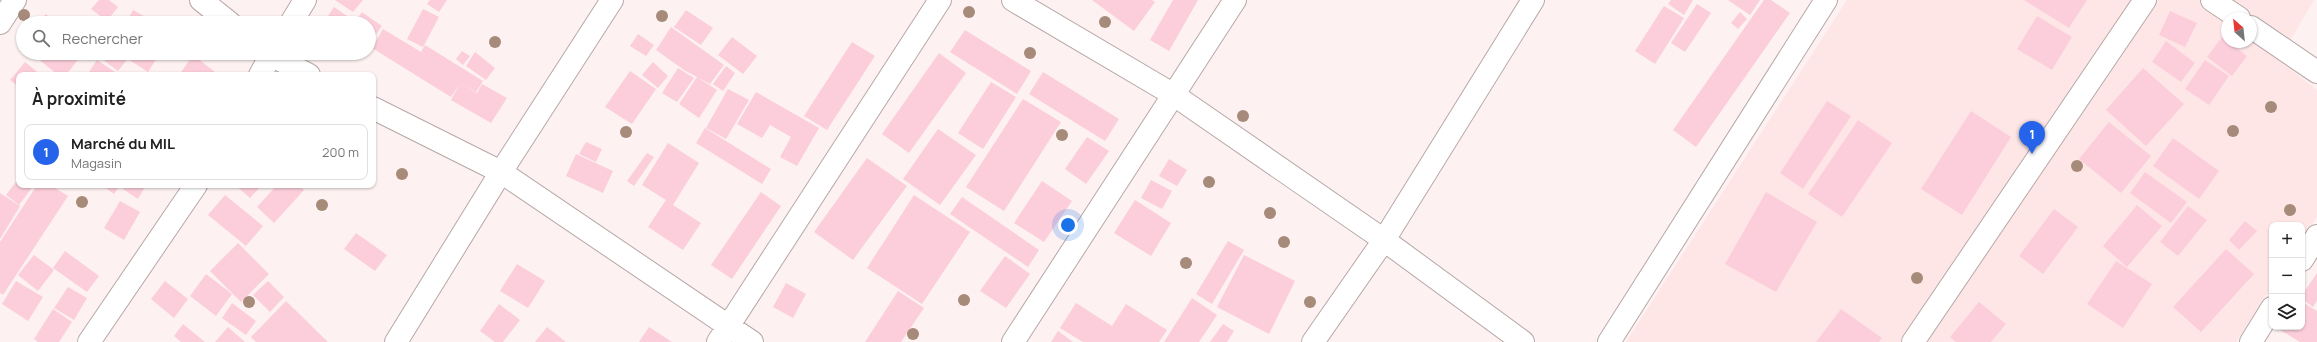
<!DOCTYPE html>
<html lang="fr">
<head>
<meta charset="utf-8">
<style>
	:root { --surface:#fff; --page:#f2f2f2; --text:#222; --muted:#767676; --line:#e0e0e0; --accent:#2563eb }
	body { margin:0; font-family:Manrope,sans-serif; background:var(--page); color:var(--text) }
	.controls { position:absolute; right:12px; bottom:12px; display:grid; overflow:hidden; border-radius:8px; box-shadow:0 1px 3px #0004 }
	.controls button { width:36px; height:36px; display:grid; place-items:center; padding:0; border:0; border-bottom:1px solid var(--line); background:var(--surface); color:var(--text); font:20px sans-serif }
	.compass { position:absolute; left:2221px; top:12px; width:36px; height:36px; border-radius:50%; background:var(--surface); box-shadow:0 1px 3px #0004; rotate:333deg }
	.you { position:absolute; left:1068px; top:225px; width:14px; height:14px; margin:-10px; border:3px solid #fff; border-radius:50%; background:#1a73e8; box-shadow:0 0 0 6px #1a73e833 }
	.badge { display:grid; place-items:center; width:26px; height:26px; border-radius:50%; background:var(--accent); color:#fff; font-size:13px; font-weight:700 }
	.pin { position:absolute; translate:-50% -33px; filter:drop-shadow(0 1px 2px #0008) }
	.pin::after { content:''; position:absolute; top:21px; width:14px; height:12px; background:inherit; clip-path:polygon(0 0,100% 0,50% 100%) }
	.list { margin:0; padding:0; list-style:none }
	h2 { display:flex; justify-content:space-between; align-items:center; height:52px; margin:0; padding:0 16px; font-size:17px }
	h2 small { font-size:13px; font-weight:400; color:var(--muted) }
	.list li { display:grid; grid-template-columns:26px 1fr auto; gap:12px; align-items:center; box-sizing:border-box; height:56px; margin:0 8px 8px; padding:0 8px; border:1px solid var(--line); border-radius:8px }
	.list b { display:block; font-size:15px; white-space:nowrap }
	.list p { margin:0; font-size:13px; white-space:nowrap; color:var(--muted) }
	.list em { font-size:13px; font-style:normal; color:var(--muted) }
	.icon { flex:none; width:22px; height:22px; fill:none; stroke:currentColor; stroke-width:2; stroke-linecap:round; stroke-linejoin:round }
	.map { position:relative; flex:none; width:2317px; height:342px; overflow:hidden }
	.search { position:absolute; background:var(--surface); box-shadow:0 1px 3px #0004; left:16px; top:16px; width:360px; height:44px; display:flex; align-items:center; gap:10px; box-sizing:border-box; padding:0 14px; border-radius:22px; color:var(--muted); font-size:15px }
	.panel { position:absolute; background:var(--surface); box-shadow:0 1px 3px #0004; left:16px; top:72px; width:360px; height:116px; border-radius:8px }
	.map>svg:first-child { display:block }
</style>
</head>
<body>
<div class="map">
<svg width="2317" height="342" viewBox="0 0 2317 342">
	<rect width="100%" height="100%" fill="#fdf1f1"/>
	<path fill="#fee6e6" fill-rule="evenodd" d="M1847,0H2314L2279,60L2317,90V217L2302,240V225H2272V286L2236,342H1626ZM2227,18H2251V42H2227Z"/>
	<path fill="#fccedb" d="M99,0H109L118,7L107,21L91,9Z
		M335,0H363L353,12Z
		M430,0H447L439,12L427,4Z
		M1092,0H1152L1155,2L1134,31Z
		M1173,0H1198L1169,51L1150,40Z
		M1671,0H1693L1684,15L1668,4Z
		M1728,0H1760L1750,15Z
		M1764,0H1771L1790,13L1696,147L1673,130Z
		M2024,0H2087L2069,28Z
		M1697,4L1711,13L1685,52L1671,43Z
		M1664,6L1684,18L1655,64L1635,51Z
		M334,7L347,16L342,23H333L326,19Z
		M423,9L439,17L423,47L407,39Z
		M133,10L151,20L149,23H126Z
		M686,10L713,28L701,45L674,27Z
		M2170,11L2197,23L2185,47L2159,35Z
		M362,12L382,26L369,44V23H354Z
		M1740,12L1747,19L1738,29L1731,23Z
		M46,14L57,23H38Z
		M2037,16L2072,37L2052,70L2017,49Z
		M671,27L724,65L710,84L684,70L656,50Z
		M383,29L421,52L425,45L483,81L476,92L460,83L477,93L482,84L507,98L491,123L451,100L459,85L451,97L372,48Z
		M965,30L1031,71L1017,94L950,52Z
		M638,34L654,45L646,56L630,46Z
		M732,37L757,56L743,74L718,55Z
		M2222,37L2247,56L2232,76L2207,57Z
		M2166,41L2195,63L2181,82L2152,62Z
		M852,42L875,56L827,130L804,116Z
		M462,51L470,56L463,65L456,59Z
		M475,52L495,68L486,80L466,66Z
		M31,53H83L66,75H58Z
		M94,53H124L129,57L118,71Z
		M132,53H160L148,72L128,59Z
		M939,53L966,73L909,153L882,134Z
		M193,55L219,75H179Z
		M97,60L118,74L117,75H87Z
		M2205,60L2229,76L2209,105L2185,89Z
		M25,62L41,75H19V87L10,80Z
		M653,62L668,76L658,88L642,75Z
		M726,66L735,73L723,91L713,84Z
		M678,68L694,78L677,102L662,93Z
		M2143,68L2184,104L2146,146L2106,110Z
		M630,71L656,89L632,124L605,107Z
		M1043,72L1119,119L1105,141L1029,94Z
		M697,77L717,90L699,118L679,104Z
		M991,82L1016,97L983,149L958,133Z
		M728,89L749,100L726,139L706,128Z
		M756,92L819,128L797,166L780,157L791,137L770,125L762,138L737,124Z
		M1023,99L1061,122L1004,211L966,187Z
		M1827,101L1851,116L1803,189L1780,173Z
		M1971,111L2011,137L1962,215L1921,189Z
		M1858,120L1892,143L1842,217L1808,194Z
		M2109,122L2151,156L2121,193L2079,159Z
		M705,128L771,169L762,184L696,143Z
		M938,129L976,155L940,205L903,179Z
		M1087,137L1109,151L1086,184L1065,169Z
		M2173,138L2219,171L2199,199L2153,166Z
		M586,142L602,149L596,162L579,154Z
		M668,143L699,163L673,205L701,223L683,250L648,227L666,200L642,185Z
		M647,153L654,157L634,186L627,181Z
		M576,154L613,171L603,193L566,176Z
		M867,158L907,186L853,260L814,232Z
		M1169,159L1187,170L1177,186L1159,176Z
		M2145,172L2187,202L2171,223L2130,193Z
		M19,178V185H34L19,205L6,195Z
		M1151,180L1172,191L1162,209L1141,198Z
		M1042,181L1072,201L1044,242L1014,223Z
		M37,185H50L68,196L3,295L0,293V242Z
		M102,185H120L114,194Z
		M125,185H146L138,199L123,189Z
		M235,185H262L250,198Z
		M277,185H299L304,190L274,223L257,207Z
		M761,192L781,206L732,279L711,265Z
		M1766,192L1817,222L1776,292L1725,264Z
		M0,193L20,206L0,239Z
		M225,195L263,226L246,246L208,215Z
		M914,195L970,232L922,304L867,268Z
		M962,197L1039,250L1028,267L950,214Z
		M1135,200L1171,223L1151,256L1114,233Z
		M120,201L140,212L124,240L104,228Z
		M2137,205L2162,226L2127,267L2103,246Z
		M2188,206L2207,220L2178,256L2160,242Z
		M2054,209L2078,227L2043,274L2019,256Z
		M2245,221L2257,231L2239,250L2229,240Z
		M356,233L387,255L375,271L344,249Z
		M1228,241L1244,250L1212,304L1196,294Z
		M238,243L269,274L241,302L210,271Z
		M2226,249L2254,274L2201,332L2173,307Z
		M65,251L99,276L87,292L53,268Z
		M34,255L54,270L38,291L18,275Z
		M1244,255L1295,281L1269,334L1217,307Z
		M1005,256L1030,274L1006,308L980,291Z
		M2116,261L2152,284L2123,328L2087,304Z
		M517,264L545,281L528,308L500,291Z
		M2317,273V301L2313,307L2302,299V295Z
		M206,274L232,294L216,316L190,296Z
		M16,281L43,297L28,321L2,304Z
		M165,281L188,299L174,318L151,299Z
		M268,281L284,297L270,312L253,295Z
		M786,283L806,294L793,318L773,307Z
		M68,287L87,298L74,320L54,308Z
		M898,291L924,308L901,342H865Z
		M1192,298L1217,315L1199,342H1164Z
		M286,301L328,342H256L251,337Z
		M1979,302L2006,324L1991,342H1956L1950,337Z
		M2302,302L2317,311V342H2300L2275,327H2302Z
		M232,303L256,321L246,335L222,318Z
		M1076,303L1112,326L1126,304L1167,330L1159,342H1083L1060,328Z
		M499,304L520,320L503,342H495L480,331Z
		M53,309L72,322L59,342H38L34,339Z
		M1841,309L1882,338L1879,342H1816Z
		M183,324L205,342H181L174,336Z
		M1223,324L1234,331L1227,342H1210Z
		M228,327L245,342H215Z
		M547,327L566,342H535Z
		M649,327L672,342H639Z
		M1058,331L1073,342H1051Z"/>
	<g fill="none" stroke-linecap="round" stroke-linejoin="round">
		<g stroke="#b7a8a8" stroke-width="24">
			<path id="minor" d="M201,0L230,23
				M1013,0L1174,95L1384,240L1523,342
				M2212,0L2239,18
				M0,23L15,0
				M291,23L305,0
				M2251,27L2317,72
				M267,53L309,75
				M260,75L272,53
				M373,108L501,172L752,342
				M2302,260L2317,236
				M89,342L196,185
				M396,342L501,172L612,0
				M718,342L940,0
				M1013,342L1235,0
				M1313,342L1384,240L1533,0
				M1609,342L1826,0
				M1913,342L2145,0
				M2251,342L2272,308"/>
		</g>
		<use href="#minor" stroke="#fff" stroke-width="22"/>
	</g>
	<g fill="#a68a7a">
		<circle cx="969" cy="12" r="6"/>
		<circle cx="24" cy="15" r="6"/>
		<circle cx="662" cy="16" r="6"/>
		<circle cx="1105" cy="22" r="6"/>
		<circle cx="495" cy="42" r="6"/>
		<circle cx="1030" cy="53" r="6"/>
		<circle cx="2271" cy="107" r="6"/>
		<circle cx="1243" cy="116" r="6"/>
		<circle cx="2233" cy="131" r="6"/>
		<circle cx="626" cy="132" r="6"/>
		<circle cx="1062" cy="135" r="6"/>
		<circle cx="2077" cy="166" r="6"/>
		<circle cx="402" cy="174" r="6"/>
		<circle cx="1209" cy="182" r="6"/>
		<circle cx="82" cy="202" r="6"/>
		<circle cx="322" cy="205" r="6"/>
		<circle cx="2290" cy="210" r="6"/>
		<circle cx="1270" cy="213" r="6"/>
		<circle cx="1284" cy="242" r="6"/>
		<circle cx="1186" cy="263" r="6"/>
		<circle cx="1917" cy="278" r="6"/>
		<circle cx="964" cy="300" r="6"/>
		<circle cx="249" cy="302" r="6"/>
		<circle cx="1310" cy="302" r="6"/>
		<circle cx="913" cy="334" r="6"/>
	</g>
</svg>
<div class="controls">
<button>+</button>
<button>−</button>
<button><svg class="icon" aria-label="layers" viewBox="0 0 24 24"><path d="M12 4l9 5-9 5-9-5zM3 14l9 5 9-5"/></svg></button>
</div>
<svg class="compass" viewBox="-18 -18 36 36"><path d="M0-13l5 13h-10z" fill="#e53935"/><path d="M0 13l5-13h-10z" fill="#767676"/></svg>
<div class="you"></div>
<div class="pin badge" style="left:2032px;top:154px">1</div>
<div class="search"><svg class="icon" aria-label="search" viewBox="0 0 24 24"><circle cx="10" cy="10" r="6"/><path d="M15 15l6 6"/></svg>Rechercher</div>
<section class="panel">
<h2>À proximité<small></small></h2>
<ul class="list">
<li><span class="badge">1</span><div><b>Marché du MIL</b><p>Magasin</p></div><em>200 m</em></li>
</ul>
</section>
</div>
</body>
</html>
